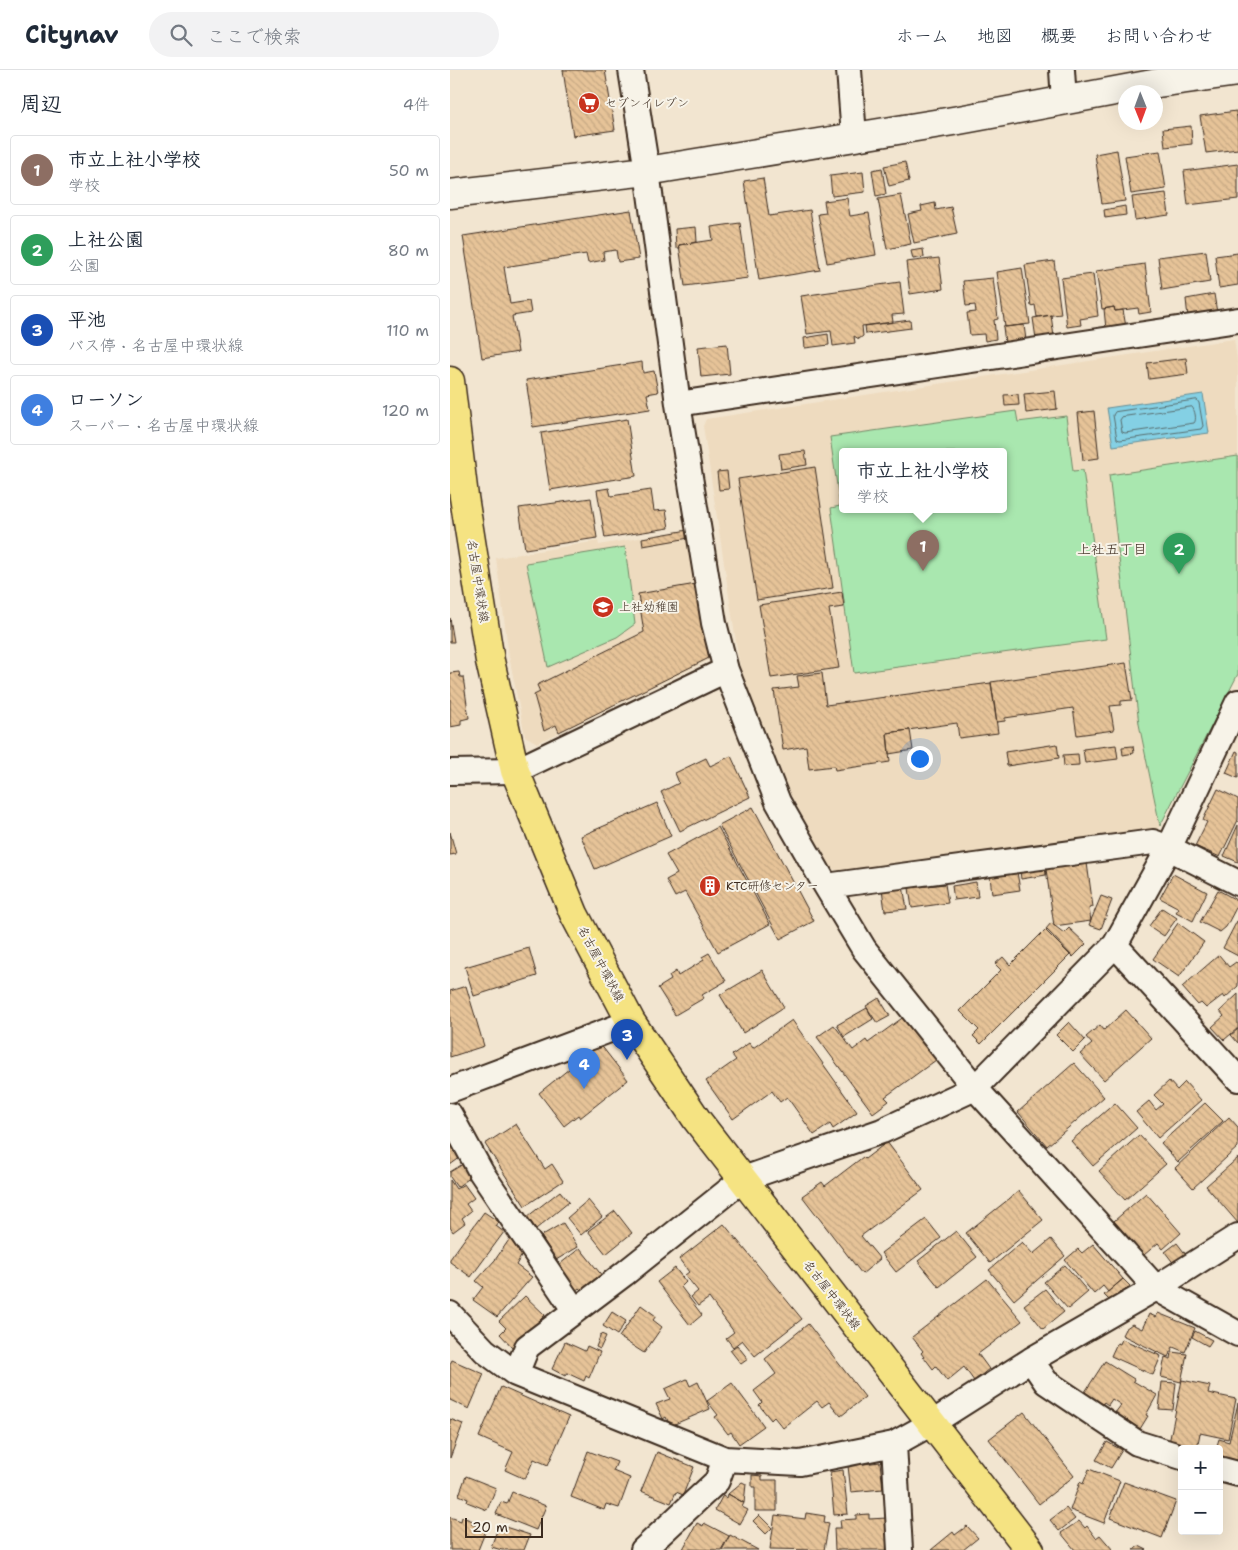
<!DOCTYPE html>
<html lang="ja">
<head>
<meta charset="utf-8">
<style>
	:root { --surface:#fff; --page:#f2f2f3; --text:#1f2937; --muted:#747a83; --line:#e0e1e3; --accent:#0b8043 }
	body { margin:0; font-family:"Shantell Sans","Klee One",sans-serif; background:var(--page); color:var(--text) }
	.controls { position:absolute; right:15px; bottom:15px; display:grid; overflow:hidden; border-radius:5px; box-shadow:0 5px 20px #0002 }
	.controls button { width:45px; height:45px; display:grid; place-items:center; padding:0; border:0; border-bottom:1px solid var(--line); background:var(--surface); color:var(--text); font:25px sans-serif }
	.compass { position:absolute; left:668px; top:15px; width:45px; height:45px; border-radius:50%; background:var(--surface); box-shadow:0 5px 20px #0002; rotate:179deg }
	.scale { position:absolute; left:15px; bottom:12px; width:78px; box-sizing:border-box; padding-left:5px; border:2px solid #3b2a1e; border-top:0; font-size:14px; line-height:18px; white-space:nowrap; color:#3b2a1e; -webkit-text-stroke:4px #f7f3e8; paint-order:stroke }
	.you { position:absolute; left:469px; top:688px; width:18px; height:18px; margin:-12px; border:4px solid #fff; border-radius:50%; background:#1a73e8; box-shadow:0 0 0 8px #1a73e833 }
	.badge { display:grid; place-items:center; width:32px; height:32px; border-radius:50%; background:var(--accent); color:#fff; font-size:16px; font-weight:700 }
	.pin { position:absolute; translate:-50% -41px; filter:drop-shadow(0 1px 2px #0008) }
	.pin::after { content:''; position:absolute; top:26px; width:18px; height:15px; background:inherit; clip-path:polygon(0 0,100% 0,50% 100%) }
	.popup { position:absolute; left:389px; top:378px; width:168px; height:65px; box-sizing:border-box; display:grid; place-content:center; border-radius:5px; background:var(--surface); filter:drop-shadow(0 1px 4px #0005); font-size:16px; white-space:nowrap; color:var(--muted) }
	.popup b { font-size:19px; color:var(--text) }
	.popup::after { content:''; position:absolute; left:50%; top:100%; margin-left:-10px; border:10px solid transparent; border-top-color:var(--surface) }
	.list { margin:0; padding:0; list-style:none }
	h2 { display:flex; justify-content:space-between; align-items:center; height:65px; margin:0; padding:0 20px; font-size:21px }
	h2 small { font-size:16px; font-weight:400; color:var(--muted) }
	.list li { display:grid; grid-template-columns:32px 1fr auto; gap:15px; align-items:center; box-sizing:border-box; height:70px; margin:0 10px 10px; padding:0 10px; border:1px solid var(--line); border-radius:5px }
	.list b { display:block; font-size:19px; white-space:nowrap }
	.list p { margin:0; font-size:16px; white-space:nowrap; color:var(--muted) }
	.list em { font-size:16px; font-style:normal; color:var(--muted) }
	.icon { flex:none; width:28px; height:28px; fill:none; stroke:currentColor; stroke-width:2; stroke-linecap:round; stroke-linejoin:round }
	.map { position:relative; flex:none; width:788px; height:1480px; overflow:hidden }
	header { display:flex; align-items:center; gap:30px; box-sizing:border-box; height:70px; padding:0 25px; background:var(--surface); border-bottom:1px solid var(--line) }
	header strong { font-size:24px }
	nav { display:flex; gap:28px; margin-inline-start:auto; font-size:18px }
	.search { width:350px; height:45px; background:var(--page); display:flex; align-items:center; gap:12px; box-sizing:border-box; padding:0 18px; border-radius:28px; color:var(--muted); font-size:19px }
	main { display:flex }
	aside { flex:1; background:var(--surface) }
	.map>svg:first-child { display:block }
</style>
</head>
<body>
<header>
<strong>Citynav</strong>
<div class="search"><svg class="icon" aria-label="search" viewBox="0 0 24 24"><circle cx="10" cy="10" r="6"/><path d="M15 15l6 6"/></svg>ここで検索</div>
<nav><a>ホーム</a><a>地図</a><a>概要</a><a>お問い合わせ</a></nav>
</header>
<main>
<aside>
<h2>周辺<small>4件</small></h2>
<ul class="list">
<li><span class="badge" style="background:#8d6e63">1</span><div><b>市立上社小学校</b><p>学校</p></div><em>50 m</em></li>
<li><span class="badge" style="background:#2e9e5b">2</span><div><b>上社公園</b><p>公園</p></div><em>80 m</em></li>
<li><span class="badge" style="background:#1a4fb4">3</span><div><b>平池</b><p>バス停 · 名古屋中環状線</p></div><em>110 m</em></li>
<li><span class="badge" style="background:#3f7fe0">4</span><div><b>ローソン</b><p>スーパー · 名古屋中環状線</p></div><em>120 m</em></li>
</ul>
</aside>
<div class="map">
<svg width="788" height="1480" viewBox="0 0 788 1480">
	<defs>
		<pattern id="building-back-hatch" width="6" height="6" patternUnits="userSpaceOnUse" patternTransform="scale(1.25)"><rect width="6" height="6" fill="#e6c398"/><path d="M-1 5l2 2M0 0l6 6M5-1l2 2" fill="none" stroke="#c6a883"/></pattern>
	</defs>
	<rect width="100%" height="100%" fill="#f2e5d0"/>
	<filter id="ink" filterUnits="userSpaceOnUse"><feTurbulence type="fractalNoise" baseFrequency=".02" numOctaves="2"/><feDisplacementMap in="SourceGraphic" scale="10" xChannelSelector="R" yChannelSelector="G"/><feConvolveMatrix kernelMatrix="1 2 1 2 8 2 1 2 1" color-interpolation-filters="sRGB"/></filter>
	<g filter="url(#ink)">
		<path fill="#eedbbf" fill-rule="evenodd" d="M784,269L788,296V386L659,406L689,654L710,756L703,763L390,801L382,799L340,724L290,598L253,356L256,349ZM393,382H553V440H393Z
			M240,459L261,589L87,673L75,666L59,586L46,488L148,471L149,475Z"/>
		<path fill="#a9e7af" stroke="#728866" fill-rule="evenodd" d="M566,341L568,352L616,346L623,401L633,400L656,569L404,603L381,438L390,436L380,367ZM553,382V440H393V382Z
			M788,386V604L710,756L689,654L659,405Z
			M175,477L185,554L167,567L98,597L76,493Z"/>
		<path fill="#84d0e4" stroke="#678e95" d="M753,324L759,363L663,376L657,338Z"/>
		<g fill="none" stroke-linecap="round" stroke-linejoin="round">
			<path stroke="#586c6d" stroke-width="1" d="M747,330L749,333L753,356L751,359L670,370L667,369L663,345L665,342Z
				M742,337C745,340 747,350 744,353L675,363L672,362L670,350L672,347Z"/>
		</g>
		<path fill="url(#building-back-hatch)" stroke="#3b2a1e" d="M113,0H155L165,60L123,66Z
			M786,41L788,56V79L756,83L750,46Z
			M741,56L742,74L715,77L713,59Z
			M667,80L675,131L652,134L645,84Z
			M710,81L716,119L681,124L675,86Z
			M455,92L459,111L439,116L434,96Z
			M788,94V129L738,135L734,101Z
			M432,98L436,124L426,126L422,100Z
			M413,102L415,122L382,126L380,106Z
			M313,108L319,146L360,140L370,200L309,210L294,111Z
			M716,123L719,145L685,150L682,127Z
			M451,125L461,174L437,179L428,129Z
			M397,128L400,146L419,143L426,185L377,193L368,144L376,143L374,131Z
			M485,133L486,140L501,137L507,164L464,173L458,144L472,141L471,136Z
			M675,136L676,145L655,148L654,140Z
			M181,140L189,189L168,192L166,180L153,182L154,190L138,193L136,184L54,197L60,234L79,231L81,243L62,246L68,282L32,288L13,166Z
			M290,153L298,208L235,216L229,175L263,170L261,157Z
			M246,157L247,172L229,175L230,178H226L225,159Z
			M473,179L474,187L463,189L461,181Z
			M756,181L760,212L712,220L708,187Z
			M788,183V215L769,218L765,186Z
			M489,188L493,219L460,224L456,192Z
			M604,191L611,244L587,247L585,235L581,236L575,195Z
			M695,194L701,242L689,244L688,238L665,241L664,237L652,239L646,201Z
			M572,198L580,254L555,257L547,202Z
			M643,204L648,246L630,249L631,255L617,257L611,208Z
			M543,208L548,249L544,250L546,269L535,271L534,264L520,265L517,243L526,242L525,235L516,236L513,211Z
			M450,212L454,244L442,245L443,252L412,256L413,266L409,269L404,266L405,273L383,276L381,261L357,264L351,226Z
			M764,224L767,243L738,248L736,229Z
			M664,237L665,241L673,240L676,257L656,259L654,239Z
			M601,245L604,267L586,269L583,248Z
			M460,250L461,258L416,264L415,256Z
			M574,255L576,270L555,273L553,257Z
			M378,264L379,275L355,278L354,268Z
			M277,274L280,304L251,307L248,277Z
			M736,288L738,304L699,309L697,293Z
			M192,292L193,303L204,301L208,322L197,324L200,339L83,357L76,310Z
			M605,321L607,339L576,343L574,324Z
			M568,324L569,335L555,336L554,325Z
			M644,341L649,388L633,390L628,343Z
			M177,349L186,406L100,420L91,363Z
			M355,381L357,395L331,399L329,384Z
			M365,397L383,518L307,530L288,409Z
			M277,401L279,419L269,420L267,402Z
			M159,418L161,426L201,420L204,441L216,440L219,458L155,468L147,420Z
			M141,428L147,468L75,479L69,438Z
			M238,460L239,468L193,476L192,468Z
			M246,514L259,588L109,662L106,655L94,661L84,625L90,622L87,615L194,562L188,524Z
			M392,522L394,537L379,539L389,598L321,608L309,535Z
			M0,548L4,572H0Z
			M676,593L682,630L671,631V635L660,636L664,660L627,665L623,638L555,648V651L547,652L541,612Z
			M9,602L10,607H13L19,648L11,650V655L0,657V603Z
			M372,603L376,635L541,613L548,663L509,668L507,653L437,663L440,692L385,700L384,696L359,699L356,676L333,680L324,620L349,617L347,606Z
			M460,660L463,680L439,684L437,663Z
			M607,674L609,688L557,696L555,682Z
			M666,675L668,689L635,693L633,679Z
			M683,676L684,683L673,685L672,677Z
			M786,681L788,682V708L776,703Z
			M628,684L629,695L614,696L613,685Z
			M281,686L300,727L230,761L211,722L229,713L225,703L256,688L260,696Z
			M768,719L788,729V750L770,787L745,776L757,752L753,750Z
			M207,733L221,766L145,799L131,766Z
			M303,737L364,851L330,869L269,755Z
			M788,755V792L774,786Z
			M268,757L320,854L268,882L235,822L225,827L216,810L227,804L216,785Z
			M0,762L6,784L0,785Z
			M637,793L643,837L639,838L641,851L604,856L596,799Z
			M595,797L596,805L571,809L570,801Z
			M567,802L570,820L542,824L540,806Z
			M723,804L757,822L743,851L726,842L729,838L710,828Z
			M526,812L528,827L504,830L502,816Z
			M495,814L498,833L462,838L459,818Z
			M453,816L457,839L435,841L432,819Z
			M768,820L788,831V834L776,857L770,862L750,852Z
			M651,826L662,830L651,859L639,855Z
			M712,838L727,848L714,866L699,856Z
			M787,851H788V886L773,878Z
			M601,853L614,863L619,858L636,874L623,887L596,859Z
			M728,853L754,872L729,907L703,889Z
			M595,860L620,885L531,974L523,966L529,960L510,941L551,900L545,894L553,887L560,895Z
			M79,878L87,906L24,926L15,897Z
			M259,883L276,911L252,925L254,928L225,945L208,918L221,910L219,906L226,901L228,906L254,890L252,887Z
			M769,885L779,897L786,892L788,894V916L775,928L773,925L756,938L751,933L748,935L732,917Z
			M312,900L334,937L293,963L270,925Z
			M16,916L34,976L0,987V921Z
			M788,924V958L774,970L762,957L774,946L770,941Z
			M429,928L440,946L427,953L416,936Z
			M417,938L423,949L394,967L387,955Z
			M676,940L701,968L654,1010L630,984L642,974L636,967L650,955L654,960Z
			M455,946L486,990L435,1027L439,1031L423,1043L367,967L384,955L403,980L416,970L418,973Z
			M342,950L407,1042L383,1059L380,1054L364,1065L337,1027L330,1032L322,1021L283,1049L256,1011L286,990L282,985L299,973L303,978Z
			M619,952L635,970L623,982L606,965Z
			M788,959V973L781,965Z
			M150,974L178,1010L130,1048L128,1045L114,1056L89,1023Z
			M624,993L654,1027L597,1076L568,1042Z
			M719,1011L727,1020L735,1012L751,1030L708,1068L686,1042L699,1031L706,1040L713,1034L704,1025Z
			M665,1033L687,1058L643,1096L621,1071Z
			M755,1033L773,1051L728,1092L711,1073Z
			M779,1047L788,1057V1077L743,1118L725,1098Z
			M66,1054L95,1099L102,1094L113,1111L75,1136L35,1074Z
			M689,1065L716,1094L675,1130L649,1101Z
			M0,1070L11,1087L0,1095Z
			M437,1072L473,1120L411,1166L430,1189L412,1204L352,1126L372,1112L375,1116L413,1087L415,1089Z
			M788,1088V1153L756,1116Z
			M13,1094L21,1107L7,1117L0,1107V1102Z
			M0,1110L6,1119L14,1114L24,1128L16,1134L21,1141L12,1148L15,1153L3,1162L0,1157Z
			M110,1121L119,1132L86,1159L77,1147Z
			M569,1121L593,1150L540,1193L516,1163Z
			M696,1123L731,1163L713,1179L708,1173L694,1185L664,1151Z
			M138,1130L152,1147L131,1165L117,1148Z
			M165,1141L182,1163L156,1184L138,1161Z
			M34,1142L49,1152L46,1156L54,1162L21,1207L0,1192V1189Z
			M476,1149L491,1168L446,1202L431,1183Z
			M113,1153L128,1177L106,1190L91,1166Z
			M274,1154L352,1249L305,1286L292,1270L283,1277L276,1268L284,1262L259,1228L248,1236L241,1227L248,1221L235,1205L239,1202L229,1189Z
			M506,1161L527,1187L489,1217L468,1191Z
			M61,1167L72,1185L66,1195L82,1207L47,1247L23,1230L33,1217L26,1211L45,1190Z
			M601,1169L615,1186L564,1230L539,1200L572,1172L583,1184Z
			M727,1173L737,1186L725,1195L715,1182Z
			M643,1174L673,1209L658,1222L653,1216L644,1224L615,1190L628,1179L632,1183Z
			M130,1178L153,1207L133,1222L129,1218L124,1222L105,1198Z
			M615,1195L638,1222L618,1239L594,1212Z
			M225,1198L236,1212L231,1217L252,1245L240,1255L207,1212Z
			M537,1209L572,1251L528,1284L539,1299L524,1311L514,1297L497,1311L486,1296L483,1299L471,1283L473,1281L462,1267Z
			M673,1209L680,1216L661,1232L654,1225Z
			M595,1219L614,1242L593,1259L574,1235Z
			M75,1226L95,1245L63,1278L50,1264L56,1258L49,1251Z
			M191,1235L206,1246L203,1250L212,1257L194,1283L169,1267Z
			M162,1242L176,1251L167,1265L153,1256Z
			M708,1243L745,1258L735,1282L723,1277L718,1287L672,1265L675,1259L682,1254L692,1259L699,1244L706,1247Z
			M358,1254L415,1327L391,1346L379,1332L372,1337L367,1331L333,1358L324,1347L321,1350L309,1335L312,1332L304,1321L326,1304L315,1289Z
			M745,1261L762,1270L758,1276L742,1267Z
			M151,1264L156,1266L150,1279L146,1277Z
			M672,1269L711,1286L703,1305L661,1286L667,1273L670,1274Z
			M115,1272L135,1281L137,1276L150,1282L139,1308L136,1306L134,1311L117,1303L115,1306L102,1299Z
			M287,1275L298,1289L291,1294L280,1280Z
			M722,1282L737,1284L731,1312L711,1307L715,1287L721,1289Z
			M2,1290L34,1304L19,1339L0,1330V1294Z
			M655,1291L684,1309L683,1311L707,1325L696,1345L698,1346L690,1359L665,1343L671,1335L662,1329L658,1335L654,1332L651,1336L633,1325Z
			M237,1309L240,1316L248,1312L260,1339L220,1356L216,1347L213,1349L206,1334L220,1329L215,1319Z
			M732,1310L760,1316L758,1323L786,1329L778,1369L750,1363L747,1379L719,1373Z
			M712,1312L726,1313L723,1340L709,1339Z
			M282,1313L314,1356L289,1374L281,1362L278,1364L265,1347L268,1345L257,1331Z
			M51,1317L119,1347L98,1395L84,1389L75,1409L55,1400L63,1382L29,1367Z
			M788,1333V1397L769,1392V1379H766L769,1369L779,1372Z
			M574,1342L624,1406L589,1434L539,1369Z
			M0,1349L13,1354L0,1388Z
			M657,1372L672,1380L661,1398L646,1390Z
			M138,1381L167,1392L163,1401L180,1408L169,1438L156,1434L154,1440L121,1427Z
			M207,1382L244,1397L233,1425L226,1422L221,1433L191,1421Z
			M430,1392L433,1419L401,1422L398,1396Z
			M639,1399L670,1411L654,1453L620,1440L630,1412L633,1414Z
			M393,1400L398,1444L384,1445L380,1402Z
			M302,1405L312,1406V1410H327V1441H305V1417H302Z
			M16,1406L46,1418L37,1440L17,1432L18,1429L9,1425Z
			M292,1412L296,1414L294,1433L278,1424Z
			M674,1412L726,1431L712,1468L660,1448Z
			M62,1422L96,1436L86,1460L46,1444L51,1432L57,1434Z
			M278,1424L294,1433L292,1437L298,1440L290,1454L265,1440L273,1425L277,1428Z
			M616,1438L625,1449L609,1461L600,1450Z
			M356,1443L375,1446L374,1452L379,1453L374,1480L320,1479L325,1445L355,1449Z
			M419,1444V1449L437,1448L439,1480H385L384,1458H391L390,1450L406,1449V1445Z
			M309,1445L322,1458L316,1464L303,1451Z
			M0,1447L11,1451L12,1447L23,1451L22,1454L36,1460L28,1480H0Z
			M629,1451L635,1458L637,1456L646,1468L650,1465L663,1480H625L611,1463Z
			M247,1453L253,1456L254,1453L279,1466L271,1480L233,1479Z
			M49,1455L80,1465L74,1480H52L41,1477Z
			M517,1456L528,1468L513,1480H481L503,1462L505,1465Z
			M280,1465L308,1480H272Z
			M689,1476L697,1480H683Z"/>
		<g fill="none" stroke-linecap="round" stroke-linejoin="round">
			<g stroke="#3b2a1e" stroke-width="28">
				<path id="street" d="M181,0L197,101L228,334L264,553L276,600L328,732L376,816L414,879L525,1018L665,875L719,778L788,632
					M399,0L404,66
					M612,0L614,31
					M228,334L788,250
					M0,702L65,701L276,600
					M376,816L703,772L719,778L788,813
					M665,875L788,1009
					M0,1020L181,952
					M0,1045L31,1102L125,1241
					M0,1244L35,1281L66,1304L275,1389L350,1393L444,1374L482,1353L581,1290L706,1218L788,1166
					M581,1290L596,1312L687,1373L732,1387
					M66,1304L77,1277L174,1204L293,1109L432,1061L525,1018L706,1218L788,1264
					M444,1374L450,1480
					M769,1399L788,1404
					M193,1480L267,1411L275,1389"/>
			</g>
			<g stroke="#3b2a1e" stroke-width="31">
				<path id="secondary" d="M0,124L197,101L509,50L708,13L788,2"/>
			</g>
			<g stroke="#3b2a1e" stroke-width="31">
				<path id="primary" d="M0,311L14,427L40,591L65,701L124,844L181,952L247,1050L580,1480"/>
			</g>
			<use href="#street" stroke="#f7f3e8" stroke-width="24"/>
			<use href="#secondary" stroke="#f7f3e8" stroke-width="28"/>
			<use href="#primary" stroke="#f5e382" stroke-width="28"/>
		</g>
	</g>
	<defs>
		<g id="supermarket-disc" transform="scale(1.125)"><circle r="9.5" fill="#c8321e" stroke="#f7f3e8"/><path d="M-6-5.5h2.5l.6 2H6L4.5 2H-2.5L-4.4-4H-6ZM-1.5 3.2a1.3 1.3 0 1 0 .1 0ZM3 3.2a1.3 1.3 0 1 0 .1 0Z" fill="#fff"/></g>
		<g id="school-disc" transform="scale(1.125)"><circle r="9.5" fill="#c8321e" stroke="#f7f3e8"/><path d="M0-5L7-2L0 1L-7-2ZM-4 1L0 2.5L4 1V4Q0 6-4 4Z" fill="#fff"/></g>
		<g id="building-disc" transform="scale(1.125)"><circle r="9.5" fill="#c8321e" stroke="#f7f3e8"/><path d="M-4-6H4V6H1V3H-1V6H-4ZM-2.5-4.3h1.7v1.8h-1.7ZM.8-4.3h1.7v1.8H.8ZM-2.5-1h1.7V.8h-1.7ZM.8-1h1.7V.8H.8Z" fill="#fff"/></g>
	</defs>
	<g fill-rule="evenodd">
		<use href="#supermarket-disc" x="139" y="33"/>
		<use href="#school-disc" x="153" y="537"/>
		<use href="#building-disc" x="260" y="816"/>
	</g>
	<g text-anchor="middle" stroke-width="4" stroke-linejoin="round" paint-order="stroke">
		<g font-size="12" fill="#3b2a1e" stroke="#f7f3e8" text-anchor="start">
			<text x="155" y="37">セブンイレブン</text>
			<text x="169" y="541">上社幼稚園</text>
			<text x="276" y="820">KTC研修センター</text>
		</g>
		<g font-size="12" fill="#3b2a1e" stroke="#f7f3e8">
			<text transform="translate(28 511) rotate(81)" y="4">名古屋中環状線</text>
			<text transform="translate(151 894) rotate(62)" y="4">名古屋中環状線</text>
			<text transform="translate(382 1225) rotate(52)" y="4">名古屋中環状線</text>
		</g>
		<g font-size="14" fill="#3b2a1e" stroke="#f7f3e8">
			<text x="662" y="484">上社五丁目</text>
		</g>
	</g>
</svg>
<div class="controls">
<button>+</button>
<button>−</button>
</div>
<svg class="compass" viewBox="-18 -18 36 36"><path d="M0-13l5 13h-10z" fill="#e53935"/><path d="M0 13l5-13h-10z" fill="#747a83"/></svg>
<div class="scale">20 m</div>
<div class="you"></div>
<div class="pin badge" style="left:473px;top:501px;background:#8d6e63">1</div>
<div class="popup"><b>市立上社小学校</b>学校</div>
<div class="pin badge" style="left:729px;top:504px;background:#2e9e5b">2</div>
<div class="pin badge" style="left:177px;top:990px;background:#1a4fb4">3</div>
<div class="pin badge" style="left:134px;top:1019px;background:#3f7fe0">4</div>
</div>
</main>
</body>
</html>
